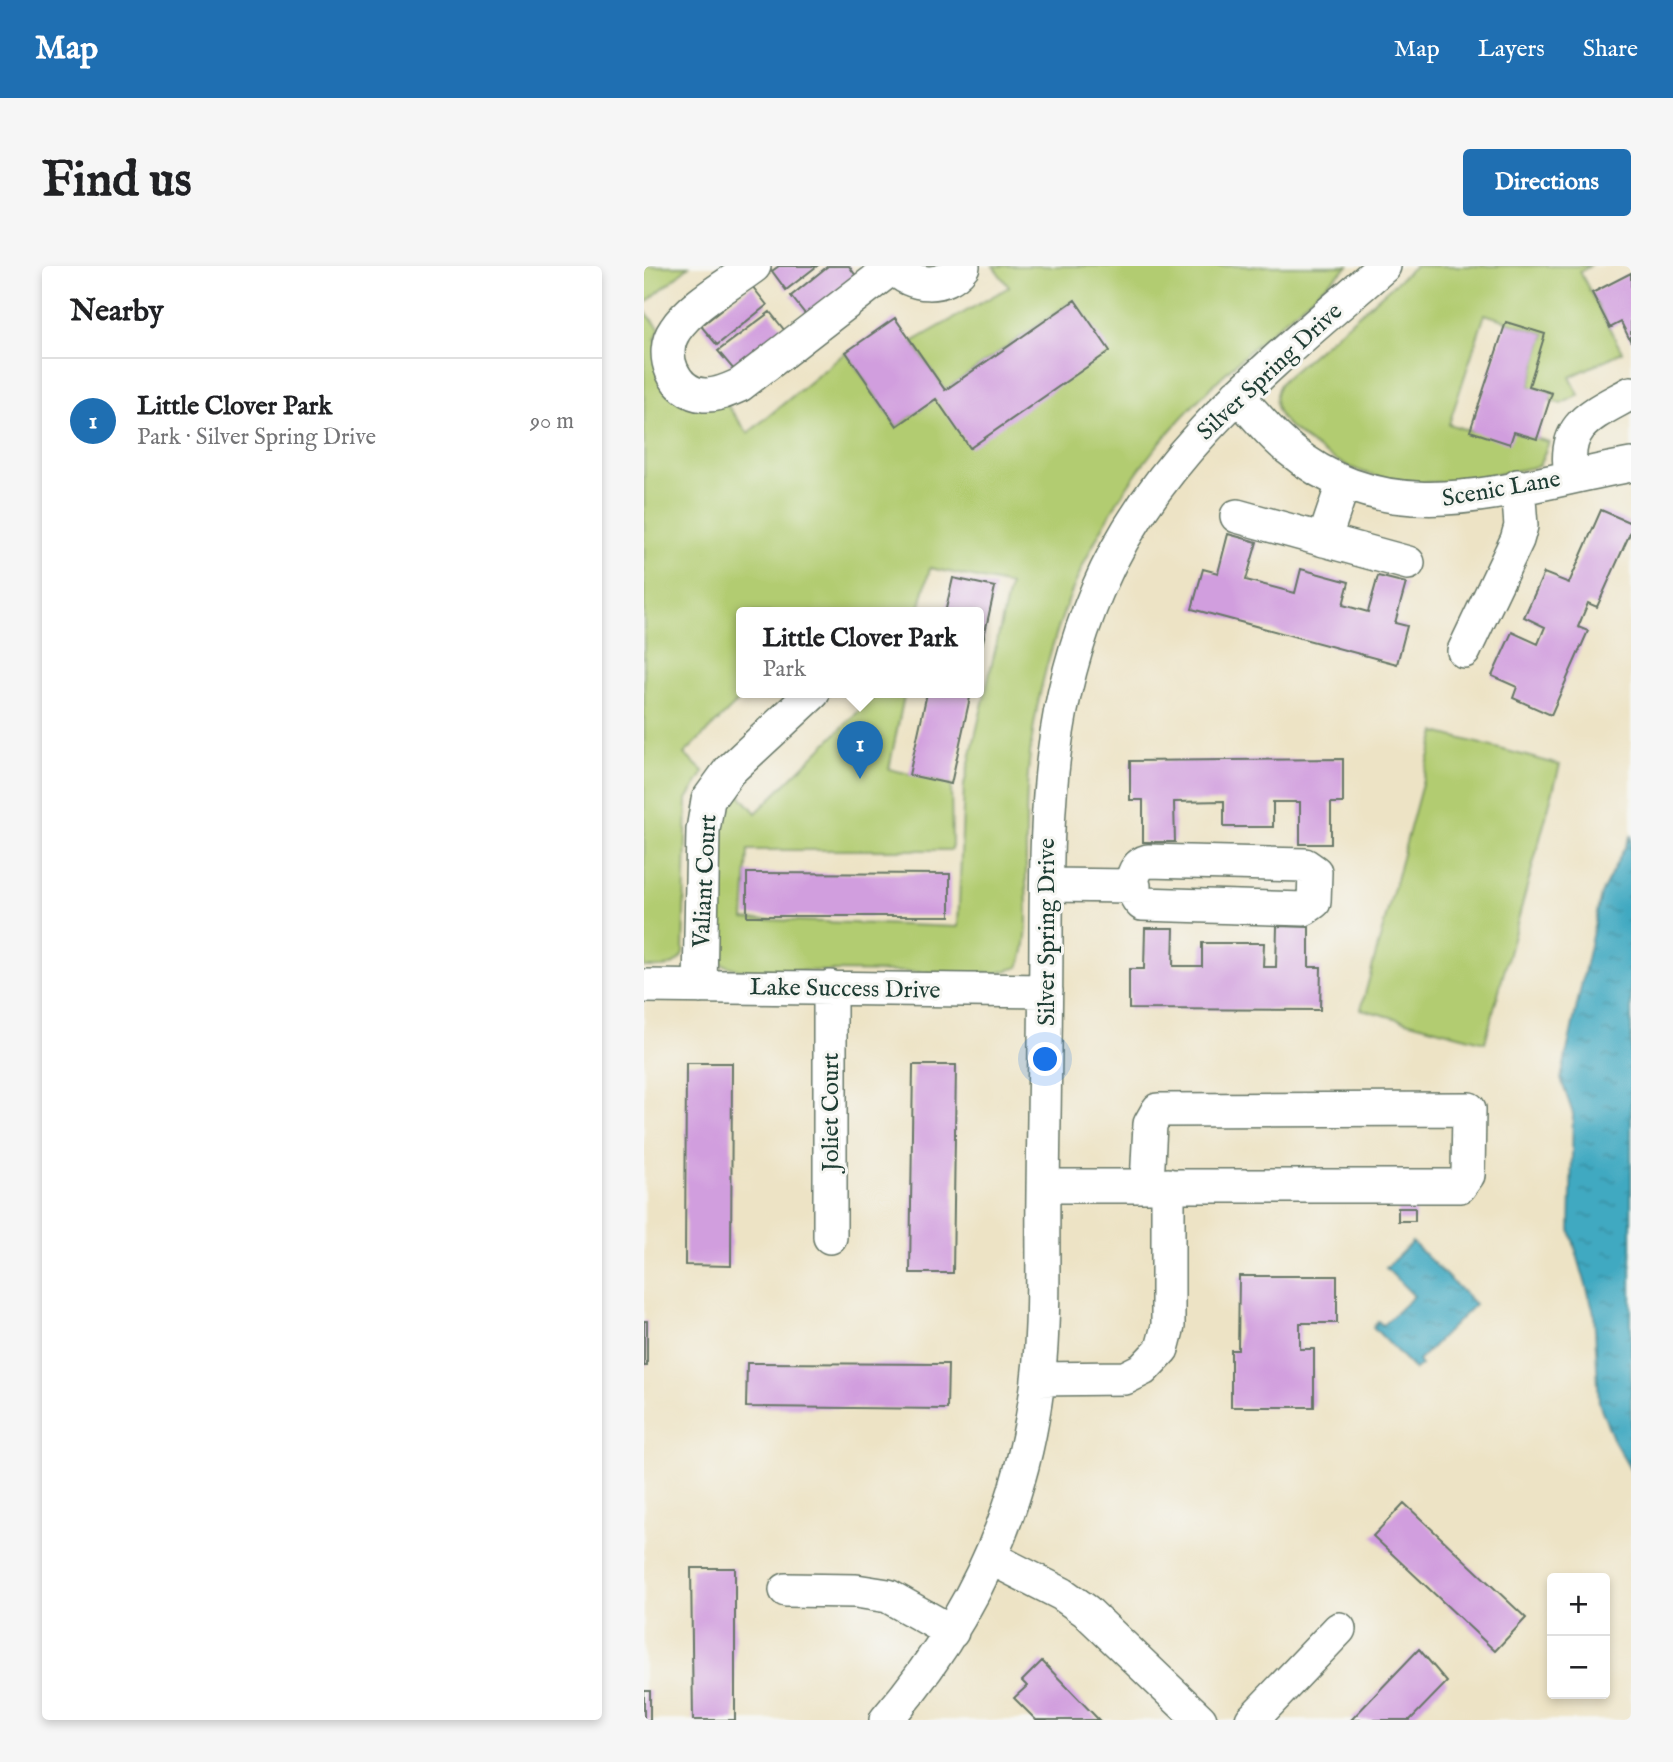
<!DOCTYPE html>
<html lang="en">
<head>
<meta charset="utf-8">
<style>
	:root { --surface:#fff; --page:#f6f6f6; --text:#202124; --muted:#757577; --line:#e0e0e0; --accent:#1f6fb2 }
	body { margin:0; font-family:"IM FELL English",serif; background:var(--page); color:var(--text) }
	.controls { position:absolute; right:21px; bottom:21px; display:grid; overflow:hidden; border-radius:7px; box-shadow:0 4px 10px #0003 }
	.controls button { width:63px; height:63px; display:grid; place-items:center; padding:0; border:0; border-bottom:2px solid var(--line); background:var(--surface); color:var(--text); font:35px sans-serif }
	.you { position:absolute; left:402px; top:794px; width:24px; height:24px; margin:-18px; border:5px solid #fff; border-radius:50%; background:#1a73e8; box-shadow:0 0 0 10px #1a73e833 }
	.badge { display:grid; place-items:center; width:46px; height:46px; border-radius:50%; background:var(--accent); color:#fff; font-size:23px; font-weight:700 }
	.pin { position:absolute; translate:-50% -58px; filter:drop-shadow(0 2px 4px #0008) }
	.pin::after { content:''; position:absolute; top:37px; width:24px; height:21px; background:inherit; clip-path:polygon(0 0,100% 0,50% 100%) }
	.popup { position:absolute; left:92px; top:341px; width:248px; height:91px; box-sizing:border-box; display:grid; place-content:center; border-radius:7px; background:var(--surface); filter:drop-shadow(0 2px 5px #0005); font-size:23px; white-space:nowrap; color:var(--muted) }
	.popup b { font-size:26px; color:var(--text) }
	.popup::after { content:''; position:absolute; left:50%; top:100%; margin-left:-14px; border:14px solid transparent; border-top-color:var(--surface) }
	.list { margin:0; padding:0; list-style:none }
	h2 { display:flex; justify-content:space-between; align-items:center; height:91px; margin:0; padding:0 28px; font-size:30px }
	h2 small { font-size:23px; font-weight:400; color:var(--muted) }
	.list li { display:grid; grid-template-columns:46px 1fr auto; gap:21px; align-items:center; box-sizing:border-box; height:126px; padding:0 28px; border-top:2px solid var(--line) }
	.list b { display:block; font-size:26px; white-space:nowrap }
	.list p { margin:0; font-size:23px; white-space:nowrap; color:var(--muted) }
	.list em { font-size:23px; font-style:normal; color:var(--muted) }
	.map { position:relative; flex:none; width:987px; height:1454px; overflow:hidden; border-radius:7px }
	header { display:flex; align-items:center; gap:42px; box-sizing:border-box; height:98px; padding:0 35px; background:var(--accent); color:#fff }
	header strong { font-size:33px }
	nav { display:flex; gap:38px; margin-inline-start:auto; font-size:24px }
	.intro { display:flex; align-items:center; justify-content:space-between; box-sizing:border-box; height:168px; padding:0 42px }
	h1 { margin:0; font-size:49px }
	.button { padding:18px 32px; border-radius:7px; background:var(--accent); color:#fff; font-size:24px; font-weight:700 }
	main { display:flex; gap:42px; padding:0 42px }
	aside { flex:1; background:var(--surface); border-radius:7px; box-shadow:0 4px 10px #0003 }
	.map>svg:first-child { display:block }
</style>
</head>
<body>
<header>
<strong>Map</strong>
<nav><a>Map</a><a>Layers</a><a>Share</a></nav>
</header>
<div class="intro"><h1>Find us</h1><a class="button">Directions</a></div>
<main>
<aside>
<h2>Nearby<small></small></h2>
<ul class="list">
<li><span class="badge">1</span><div><b>Little Clover Park</b><p>Park · Silver Spring Drive</p></div><em>90 m</em></li>
</ul>
</aside>
<div class="map">
<svg width="987" height="1454" viewBox="0 0 987 1454">
	<defs>
		<pattern id="water-ripples" width="26" height="14" patternUnits="userSpaceOnUse" patternTransform="scale(1.75)"><rect width="26" height="14" fill="#41a9c1"/><path d="M2 4q2-2 4 0t4 0M15 11q2-2 4 0t4 0" fill="none" stroke="#368b9e"/></pattern>
	</defs>
	<rect width="100%" height="100%" fill="#f6f6f2"/>
	<filter id="ink" filterUnits="userSpaceOnUse"><feTurbulence type="fractalNoise" baseFrequency=".0143" numOctaves="2"/><feDisplacementMap in="SourceGraphic" scale="14" xChannelSelector="R" yChannelSelector="G"/><feConvolveMatrix kernelMatrix="1 2 1 2 8 2 1 2 1" color-interpolation-filters="sRGB"/></filter>
	<filter id="wash" filterUnits="userSpaceOnUse"><feTurbulence type="fractalNoise" baseFrequency=".00686" numOctaves="4" result="noise"/><feDisplacementMap in="SourceGraphic" scale="28" xChannelSelector="R" yChannelSelector="G"/><feGaussianBlur stdDeviation="1.57" result="paint"/><feColorMatrix in="noise" values="0 0 0 0 0 0 0 0 0 0 0 0 0 0 0 0 0 1.4 0 .05"/><feComposite in="paint" operator="in"/></filter>
	<g filter="url(#wash)">
		<rect width="100%" height="100%" fill="#ede3c5"/>
		<path fill="#b2cc71" stroke="#688452" stroke-width="2" d="M0,0H45L0,38Z
			M349,0H704C636,58 565,115 509,185C443,268 400,376 387,480C381,522 382,564 382,607C382,638 387,672 375,701L354,707L95,704L77,698L70,680L74,545L86,526L96,529L112,547L233,427L260,430L245,503L307,518L308,584H104L100,653L314,661L320,519L366,319L286,302L274,347H97V427H103L40,488L60,506L43,533L39,688C31,704 16,701 0,701V44L16,63L11,73L83,139L104,167L202,86L253,160L430,34L301,124L268,76L365,21Z
			M771,0H946L936,6L978,86L926,111L935,129L917,138L906,134L907,127L885,120L901,68L841,48L805,158L826,165L870,166L905,176L895,200C795,220 731,235 647,162C632,149 626,133 638,115Z
			M792,466L916,499L841,776L717,743Z"/>
		<path fill="url(#water-ripples)" stroke="#30737a" stroke-width="2" d="M987,569V1205L970,1175L955,1137L950,1047L926,964L929,848L917,813L957,628Z
			M768,976L831,1038L774,1095L777,1099L771,1104L729,1061L734,1055L739,1059L770,1030L742,1002Z"/>
		<g id="blocks">
			<path fill="#d19ede" d="M135,0H173L142,24L128,5Z
				M184,0H205L212,10L162,49L147,30Z
				M987,7V76L977,56L966,62L948,27Z
				M108,20L123,39L73,79L57,60Z
				M431,34L466,85L326,182L292,133L253,160L202,86L251,52L301,124Z
				M126,46L141,65L90,104L74,85Z
				M862,56L901,68L885,120L908,127L893,173L870,166L866,178L826,165Z
				M957,244L987,257V265L953,341L944,337L934,361L944,365L907,449L869,432L873,421L848,410L868,366L894,378L901,361L880,351L900,307L925,317Z
				M584,268L613,276L602,314L651,327L657,303L705,316L699,339L724,346L734,310L762,317L751,357L763,360L753,398L548,343L559,303L574,307Z
				M309,312L351,321L336,389L335,347H301Z
				M283,427H327L307,518L265,509Z
				M699,493V537H687V578H656V536H629V561H580V535L530,536L531,576H499V534H486V495Z
				M103,607L306,608V650H103Z
				M633,660L665,661V701H677L676,744L485,743V703H500L501,662H530L529,700H558V677H620L619,701H632Z
				M42,797H88L87,1000L41,999Z
				M269,799H312L309,1007H266Z
				M754,942H771V955H754Z
				M595,1010H693V1057H656V1083H670V1141H587V1084H594Z
				M0,1055H3V1100H0Z
				M103,1097L304,1098L303,1143L102,1141Z
				M760,1237L882,1352L851,1385L729,1270Z
				M47,1302H91V1454H49Z
				M775,1383L803,1416L766,1454H707Z
				M398,1395L455,1454H392L370,1432L383,1420L378,1415Z
				M0,1425H6V1454H0Z"/>
		</g>
	</g>
	<g filter="url(#ink)">
		<use href="#blocks" fill-opacity="0" stroke="#677767" stroke-width="2"/>
		<g fill="none" stroke-linecap="round" stroke-linejoin="round">
			<g stroke="#677767" stroke-width="36">
				<path id="minor" d="M110,0C85,19 48,38 31,64C14,88 30,127 60,129C73,130 85,124 96,119L249,1
					M248,0C268,21 301,24 319,0
					M593,129C610,147 626,168 645,183C748,270 869,220 987,199
					M927,209C918,158 948,149 987,127
					M593,250L764,297
					M680,274L699,218
					M820,385L873,274L877,260L874,220
					M504,595L661,599L671,606L670,636L660,643L498,638C485,626 485,600 504,595Z
					M403,619L490,620
					M0,720L402,725
					M56,721L59,564L64,534L85,505L169,427
					M186,721V971
					M399,920H816L824,909L825,843L514,844L506,858L503,918
					M394,1113L481,1112L499,1103L518,1083L524,1060V919
					M347,1292L418,1328L442,1345L556,1454
					M142,1324L212,1325L244,1330L308,1366
					M242,1454C321,1362 373,1257 391,1136C402,1067 398,996 399,926C400,837 402,747 402,658C403,537 405,439 453,325C511,187 631,95 740,0
					M608,1454L695,1363"/>
			</g>
			<use href="#minor" stroke="#fff" stroke-width="33"/>
		</g>
	</g>
	<g text-anchor="middle" stroke-width="6" stroke-linejoin="round" paint-order="stroke">
		<g font-size="24" fill="#1f3d34" stroke="#f6f6f2">
			<text transform="translate(625 105) rotate(-43)" y="8">Silver Spring Drive</text>
			<text transform="translate(857 222) rotate(-10)" y="8">Scenic Lane</text>
			<text transform="translate(60 615) rotate(-87)" y="8">Valiant Court</text>
			<text transform="translate(402 666) rotate(-90)" y="8">Silver Spring Drive</text>
			<text transform="translate(201 722) rotate(1)" y="8">Lake Success Drive</text>
			<text transform="translate(186 846) rotate(-90)" y="8">Joliet Court</text>
		</g>
	</g>
</svg>
<div class="controls">
<button>+</button>
<button>−</button>
</div>
<div class="you"></div>
<div class="pin badge" style="left:216px;top:513px">1</div>
<div class="popup"><b>Little Clover Park</b>Park</div>
</div>
</main>
</body>
</html>
